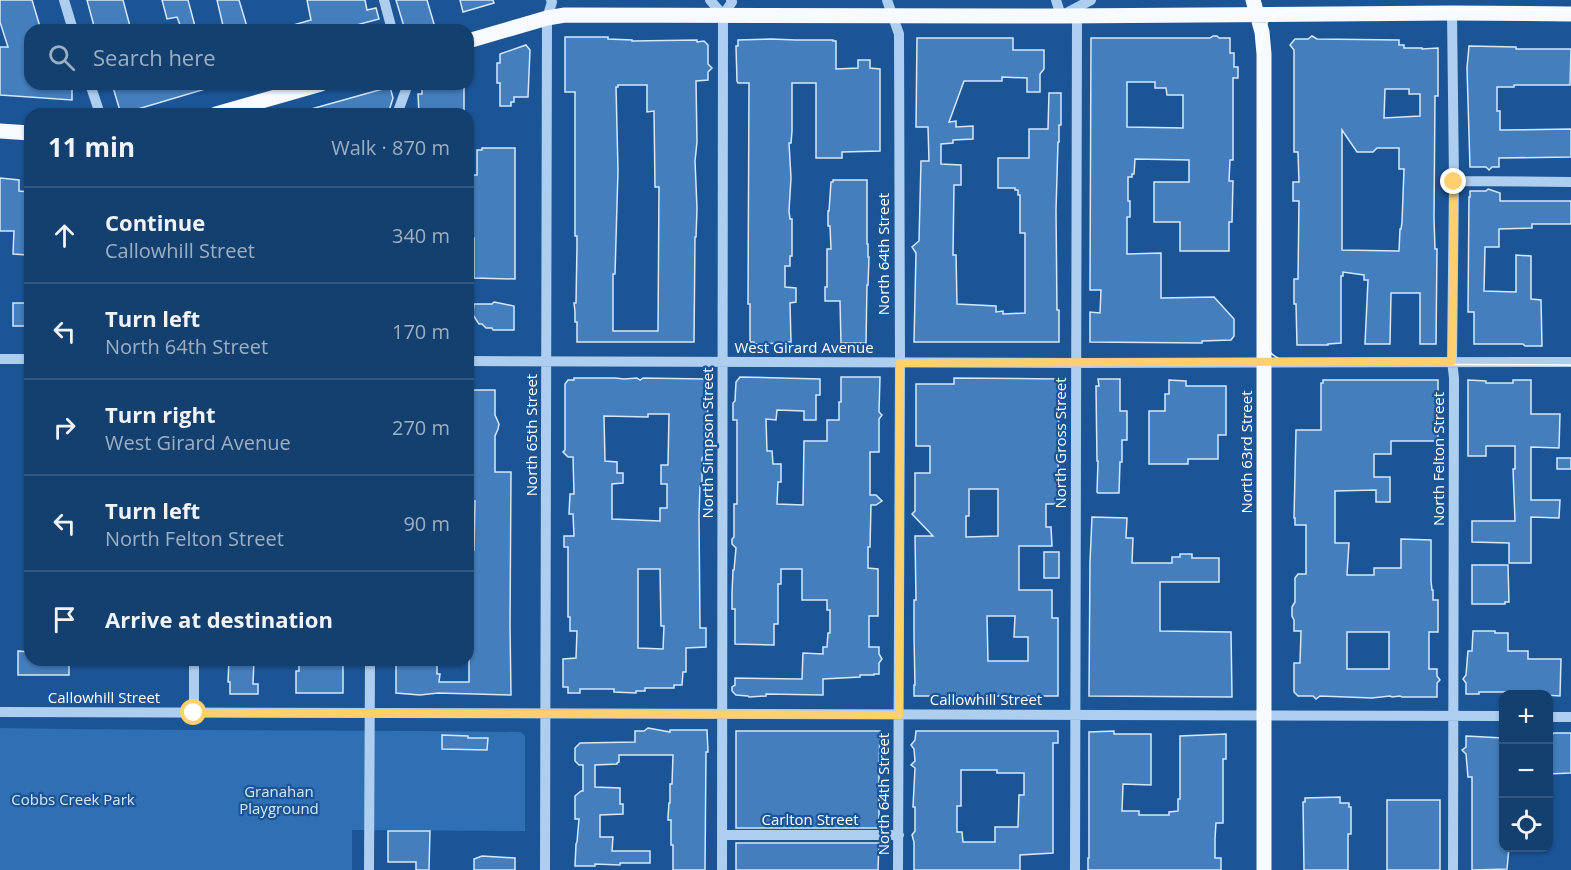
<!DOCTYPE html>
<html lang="en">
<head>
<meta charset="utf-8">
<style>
	:root { --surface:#144070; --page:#1d4775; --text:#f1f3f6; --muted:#9dafc3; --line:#335983 }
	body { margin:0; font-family:"Open Sans",sans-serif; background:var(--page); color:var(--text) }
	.controls { position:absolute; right:18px; bottom:18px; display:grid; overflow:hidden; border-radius:12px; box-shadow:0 2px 4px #0004 }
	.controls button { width:54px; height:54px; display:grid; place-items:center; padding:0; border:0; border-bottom:2px solid var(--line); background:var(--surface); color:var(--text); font:30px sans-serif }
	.stop { position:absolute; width:18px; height:18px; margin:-14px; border:4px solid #ffd06d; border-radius:50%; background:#fff }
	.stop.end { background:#ffd06d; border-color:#fff; box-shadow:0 2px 6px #0008 }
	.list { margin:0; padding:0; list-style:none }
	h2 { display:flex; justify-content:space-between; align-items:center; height:78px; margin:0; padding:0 24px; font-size:26px }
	h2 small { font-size:20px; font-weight:400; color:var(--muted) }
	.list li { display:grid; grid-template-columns:39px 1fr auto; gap:18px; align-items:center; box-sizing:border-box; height:96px; padding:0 24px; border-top:2px solid var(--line) }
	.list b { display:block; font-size:22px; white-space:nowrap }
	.list p { margin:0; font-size:20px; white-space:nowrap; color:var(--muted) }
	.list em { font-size:20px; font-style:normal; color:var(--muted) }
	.icon { flex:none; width:33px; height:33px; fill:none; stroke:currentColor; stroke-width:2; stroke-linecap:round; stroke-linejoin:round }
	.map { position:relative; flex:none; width:1571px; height:870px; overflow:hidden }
	.search { position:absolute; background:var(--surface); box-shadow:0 2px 4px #0004; left:24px; top:24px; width:450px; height:66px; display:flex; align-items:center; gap:15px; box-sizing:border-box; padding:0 21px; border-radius:18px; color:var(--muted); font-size:22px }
	.panel { position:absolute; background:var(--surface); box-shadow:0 2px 4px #0004; left:24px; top:108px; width:450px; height:558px; border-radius:18px }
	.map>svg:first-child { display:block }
</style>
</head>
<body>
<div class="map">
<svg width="1571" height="870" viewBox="0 0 1571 870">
	<rect width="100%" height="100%" fill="#1b5596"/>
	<path fill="#2f6fb4" d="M0,728C174,731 347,730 521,732L525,736V831L352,830V870H0Z"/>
	<path fill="#447ebc" stroke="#d5e7fb" stroke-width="1.5" fill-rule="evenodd" d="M0,0H32L41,30H30V84H72V100L0,95V47H8L0,22Z
		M87,0H123L131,30H95Z
		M162,0H188L196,30H182L177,17L167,19Z
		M217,0H239L248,30H224Z
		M307,0H365L367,10L376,8L379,19L338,30H286V27L311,20Z
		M396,0H427L434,24L418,30H405Z
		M460,0H493L494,3L463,12Z
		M1213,36H1217L1219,38H1230V53H1234V67H1238V78H1233V160H1230L1229,181H1233L1232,222H1229V251H1180V222H1154V182H1189V160L1135,159L1134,174H1132V177H1128V201H1130V217H1127V254L1161,253V298L1214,297L1234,319V336L1231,340L1202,341V343L1090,342V312L1100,313L1101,290H1090L1091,38H1210ZM1127,82H1155V88H1166L1167,95H1183V128L1127,127Z
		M1312,36L1317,39L1399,40V45H1404V48H1422V49L1438,48V96H1435L1434,218L1435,249H1437L1436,344H1420V293H1391L1390,344H1365L1368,280H1364V275L1343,272V276H1341V343L1328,344V345H1297L1296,304H1294V279H1298L1299,201H1293V182H1299L1298,152H1294V50L1290,45L1295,39H1308ZM1385,89H1409V94H1420V116L1384,118ZM1342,130L1357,152H1373L1377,148H1399V169H1404L1402,222L1401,229H1400L1399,251L1342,250Z
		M565,37H608V39L632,40V41L697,40V42L704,41L708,45V64L712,68L708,72V80L696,81L697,142L695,161L697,208L696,237H695L694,342H577V322H575V312L574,303H576L577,246V236H575V92H565ZM618,85H647V112L654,111L655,187H659L658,331H613V274H615L618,170L616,87H618Z
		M917,38H1013V50H1044V69L1040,74V92H1027V78L1002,77V81H964L949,122L956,121V127L973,126V139L953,140V143L941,144V164L961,165V185H954L953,255H956L957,304L996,306V312L1003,311V314L1025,313V233H1020V195H1018V190H1015V188H998V158H1029V129H1048L1049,93H1061V125H1059V142H1058L1056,210L1057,310H1059V342H914L916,253L912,247L919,241L921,161H929L928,127H916Z
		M771,39L796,40H833V41H836V69L858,68V60H870V68L880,69V151L842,152V158H816V83H792V131L791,143H789L791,178L789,211L790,219H792V256H790V266H785V287L796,288V302L790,303L791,342H783V343L754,344V342H750V304H748L749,83H738L737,81L736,46H738V40Z
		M526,45L530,50L528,97H514V102H511V106H500V83H497V63H500V54Z
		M1469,46L1516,47V49H1571L1570,85H1514V87H1497V111H1500V130L1571,129V157L1499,158V167H1492L1489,170L1486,167H1470L1467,68Z
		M112,84H212V87L121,114Z
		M422,84H464V114H419L418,94H422Z
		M390,87L393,98L388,114H305L304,111Z
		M482,148H515V279L474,278V238H470V219H468V209H473V175H477V150H482Z
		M0,178L19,180V191L29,192L30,246H27V255L13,254L14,231H0Z
		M833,180H867V244H868V257H869L868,285H867L866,343H841L840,301H825V287H827V249H831L830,226H828V211H829L831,182H833Z
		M1488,189L1500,193V201H1571V224H1532V228L1499,229V247H1485L1484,291L1516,292V255L1531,256V299L1541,300L1542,346H1525L1523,344H1474V312H1468L1469,197H1470V191H1486Z
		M494,302L514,306V330H493L492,328H486L482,324H479L473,315L474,304H492Z
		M13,303H30V326H13Z
		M740,377L820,379V395H816V420H804V411L777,410L776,420L766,419L767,451H772L773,464H781V482H778L777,504L803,505L804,441H827V420H839V402H841V377H880L879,412L882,415L879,419V452H870V495H876L882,501L876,505H871L870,547H868V568L878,569V616H869V647H879V654L882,659L879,663V674H874V675H860V677L823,679V695L766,694V696L749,697L748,696L736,695L732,691V687L735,685V678L802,679L803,653L823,654V647H827L828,633H830V610H827V600H802V569H781V584H778V624H774V645L735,644V609H732V593L733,570H734L736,548L732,544V539L734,537V504H737V420H733V403L735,401L736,382Z
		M574,378H615L624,379L637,378L640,380L643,378L704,379L707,382L708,432L706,435V454L702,458V486H700L699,516L700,628H706V647L686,648V672H683L682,685H674V688H645V691H636V693L614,692V689H580V693H568V687H563V659L576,658L577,631H570V617H568V547H564V536H574L573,514H569L570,494H574L573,457H568L563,452L565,450V384L568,380H574ZM648,414H669L668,465H661V484H667V508H660V521L612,519V484L623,483V473H617V462L605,461L604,416L648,417ZM638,569H660L661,626H664L663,649L638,648Z
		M954,378L1059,379L1058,504H1046V527H1051L1052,546H1019V590H1052V618H1058V696H937L933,699L930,696H914V685H915L914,637V600H916L915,536H933L912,514L915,511V473H930V446H916V384H954ZM969,489H998V536L966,537V516H969ZM987,616H1015L1014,637H1028V661H988Z
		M1098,379H1120V411H1127V440H1122V462H1120L1119,493H1098L1097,492L1098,461H1097L1096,386H1099Z
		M1169,380L1186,381V386H1226V435H1218V459H1188V464H1149V411H1165V394H1169Z
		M1323,380H1438V441H1391V454H1374V477H1390V502H1376V490L1335,491V543H1349L1347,575H1374V568H1401V539L1431,540V581L1432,590H1433V600H1438V632H1429V669H1437V676L1440,680L1437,683V697H1402L1400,696L1392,697L1390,696L1372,698L1320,696L1316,699L1313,696H1298L1294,692V663H1300L1301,631H1294V620L1292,616V607L1295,602V578L1298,574H1306V525H1295V518H1294L1296,430H1321V383H1323ZM1347,632H1389V669H1347Z
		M1468,380L1486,381V383H1513V380H1531V414H1560L1559,448L1531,447V500H1560L1559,518L1531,517V563H1509V543L1472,542V521H1515L1513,469H1515V446H1486V456H1468Z
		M468,390H495V415L499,424L498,429L495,436V472H511L510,625L511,695L438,693L420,695L396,693V660H437V674H440L439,682H469V550H474L475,501H470Z
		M1557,458H1571V469H1557Z
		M1092,517L1127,518L1126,538H1133L1132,563H1172V557H1180V554H1192V558H1219V582H1160V631L1231,632L1232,697L1089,696L1090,562Z
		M1044,552H1059V578H1044Z
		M1472,565H1508L1509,602H1505V604H1472Z
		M1473,631H1495V633H1508V651H1528V659H1561L1560,696L1530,694V692H1479V694H1466V683L1463,679L1466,675L1468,651H1472Z
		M18,651L30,652V660H69V675H18Z
		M229,660H254L253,684H258V694H230V682H228Z
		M308,660H343V693H296V671H299V662H308Z
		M648,728L670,732V730H707L708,752H706L705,870H673V845H671V820H668V817L669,803H670V784H672L673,755H619V762L617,763V764L595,765V787L620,788V804H623V814L600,815V837H613L612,851H650V863H620V865L595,864V866H575L576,844L577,842L579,819H575V796L581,791H583V765H579L575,761V748L580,743L635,742V731H644Z
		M736,731H880L879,766L886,773L879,774V828H736Z
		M916,731H1058V743H1053V853L1020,855V870H914V842L912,835L915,831V807H913L915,768L911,765L915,761L914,749L911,745L915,740ZM961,770H997V773H1024V795H1019L1018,827H995V842H963L962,832H957V806H961Z
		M1114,731V734H1151V785L1123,784L1122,811H1139V815H1169V812L1178,811V799H1180V736L1226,734V759H1223V823H1216L1215,839V858H1221V870H1088V858H1089V732Z
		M1554,733H1571V773L1548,774V736Z
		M442,735L468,736V738H488L487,750L442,749Z
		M1466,736L1503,738V848H1509L1507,869L1472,870V777H1468L1466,754L1462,750L1466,747Z
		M1340,797V803H1349V807H1351V834H1348V870H1304L1303,802H1305V798Z
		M1387,800H1440V870H1387Z
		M388,831H430L429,870H416V862H388Z
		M736,843H879L878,870H736Z
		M482,856L515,858V870H474V859Z"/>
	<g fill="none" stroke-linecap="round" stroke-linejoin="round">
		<path stroke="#aecef0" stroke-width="10" d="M64,0L73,30
			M384,0L392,30
			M710,0L723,15
			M887,0L899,34L900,363L898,870
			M1056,0L1061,16L1091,0
			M1452,13L1454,181L1452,361L1454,378L1453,870
			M723,15L732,2L731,0
			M90,84L100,114
			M397,114L408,84
			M1454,181L1571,182
			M0,359H30
			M468,361L1076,363L1571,362
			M194,660V713
			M0,712L1504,716
			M1548,717H1571
			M722,835H899
			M369,870L370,660
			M545,870L547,18L552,2L551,0
			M722,870L723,15
			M1075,870L1077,16"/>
		<path stroke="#f7faff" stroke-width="15" d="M1253,0L1262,32L1264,54V870
			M468,41L547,18L565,15L1061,16L1452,13L1571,14
			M216,114L321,84
			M0,131L30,133"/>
		<path stroke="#fff" stroke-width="1.5" d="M1571,10L1451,9L1294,10C1288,12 1280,12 1275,15C1262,22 1262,39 1260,51L1261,336C1267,354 1277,360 1295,364L1571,365"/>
	</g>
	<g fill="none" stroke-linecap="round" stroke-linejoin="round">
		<path stroke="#ffd06d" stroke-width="8" d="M194,713L899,715L900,363L1452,361L1454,182"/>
	</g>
	<g text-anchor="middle" stroke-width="4.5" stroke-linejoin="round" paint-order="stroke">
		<g font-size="15" fill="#fff" stroke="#1b5596">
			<text transform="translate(884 254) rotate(-90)" y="5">North 64th Street</text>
			<text x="804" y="353">West Girard Avenue</text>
			<text transform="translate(532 435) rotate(-90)" y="5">North 65th Street</text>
			<text transform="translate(708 443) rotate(-90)" y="5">North Simpson Street</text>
			<text transform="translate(1061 443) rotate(-90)" y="5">North Gross Street</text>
			<text transform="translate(1247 452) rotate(-90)" y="5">North 63rd Street</text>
			<text transform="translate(1439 459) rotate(-90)" y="5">North Felton Street</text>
			<text x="104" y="703">Callowhill Street</text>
			<text x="986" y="705">Callowhill Street</text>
			<text transform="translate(884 794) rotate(-90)" y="5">North 64th Street</text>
			<text x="810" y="825">Carlton Street</text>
		</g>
		<g font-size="15" fill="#d5e7fb" stroke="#1b5596">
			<text x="279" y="797">Granahan<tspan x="279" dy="17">Playground</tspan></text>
			<text x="73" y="805">Cobbs Creek Park</text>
		</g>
	</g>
</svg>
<div class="controls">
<button>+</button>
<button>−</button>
<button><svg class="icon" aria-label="locate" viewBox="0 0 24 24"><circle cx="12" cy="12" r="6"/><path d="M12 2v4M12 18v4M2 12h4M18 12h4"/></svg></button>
</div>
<div class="stop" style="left:194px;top:713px"></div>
<div class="stop end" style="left:1454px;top:182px"></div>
<div class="search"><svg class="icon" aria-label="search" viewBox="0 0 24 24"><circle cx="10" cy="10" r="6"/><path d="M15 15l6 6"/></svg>Search here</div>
<section class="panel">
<h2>11 min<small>Walk · 870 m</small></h2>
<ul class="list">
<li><svg class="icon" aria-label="ahead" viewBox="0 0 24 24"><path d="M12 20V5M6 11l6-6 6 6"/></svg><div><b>Continue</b><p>Callowhill Street</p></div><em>340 m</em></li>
<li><svg class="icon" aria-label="left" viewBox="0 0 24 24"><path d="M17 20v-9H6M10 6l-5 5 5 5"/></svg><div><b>Turn left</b><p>North 64th Street</p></div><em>170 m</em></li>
<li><svg class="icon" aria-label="right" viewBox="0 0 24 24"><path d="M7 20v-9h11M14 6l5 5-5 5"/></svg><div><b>Turn right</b><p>West Girard Avenue</p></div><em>270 m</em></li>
<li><svg class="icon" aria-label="left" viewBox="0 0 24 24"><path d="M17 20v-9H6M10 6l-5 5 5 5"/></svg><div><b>Turn left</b><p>North Felton Street</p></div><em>90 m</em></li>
<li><svg class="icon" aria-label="arrive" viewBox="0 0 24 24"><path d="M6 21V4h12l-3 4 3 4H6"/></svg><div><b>Arrive at destination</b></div></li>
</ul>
</section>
</div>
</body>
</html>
